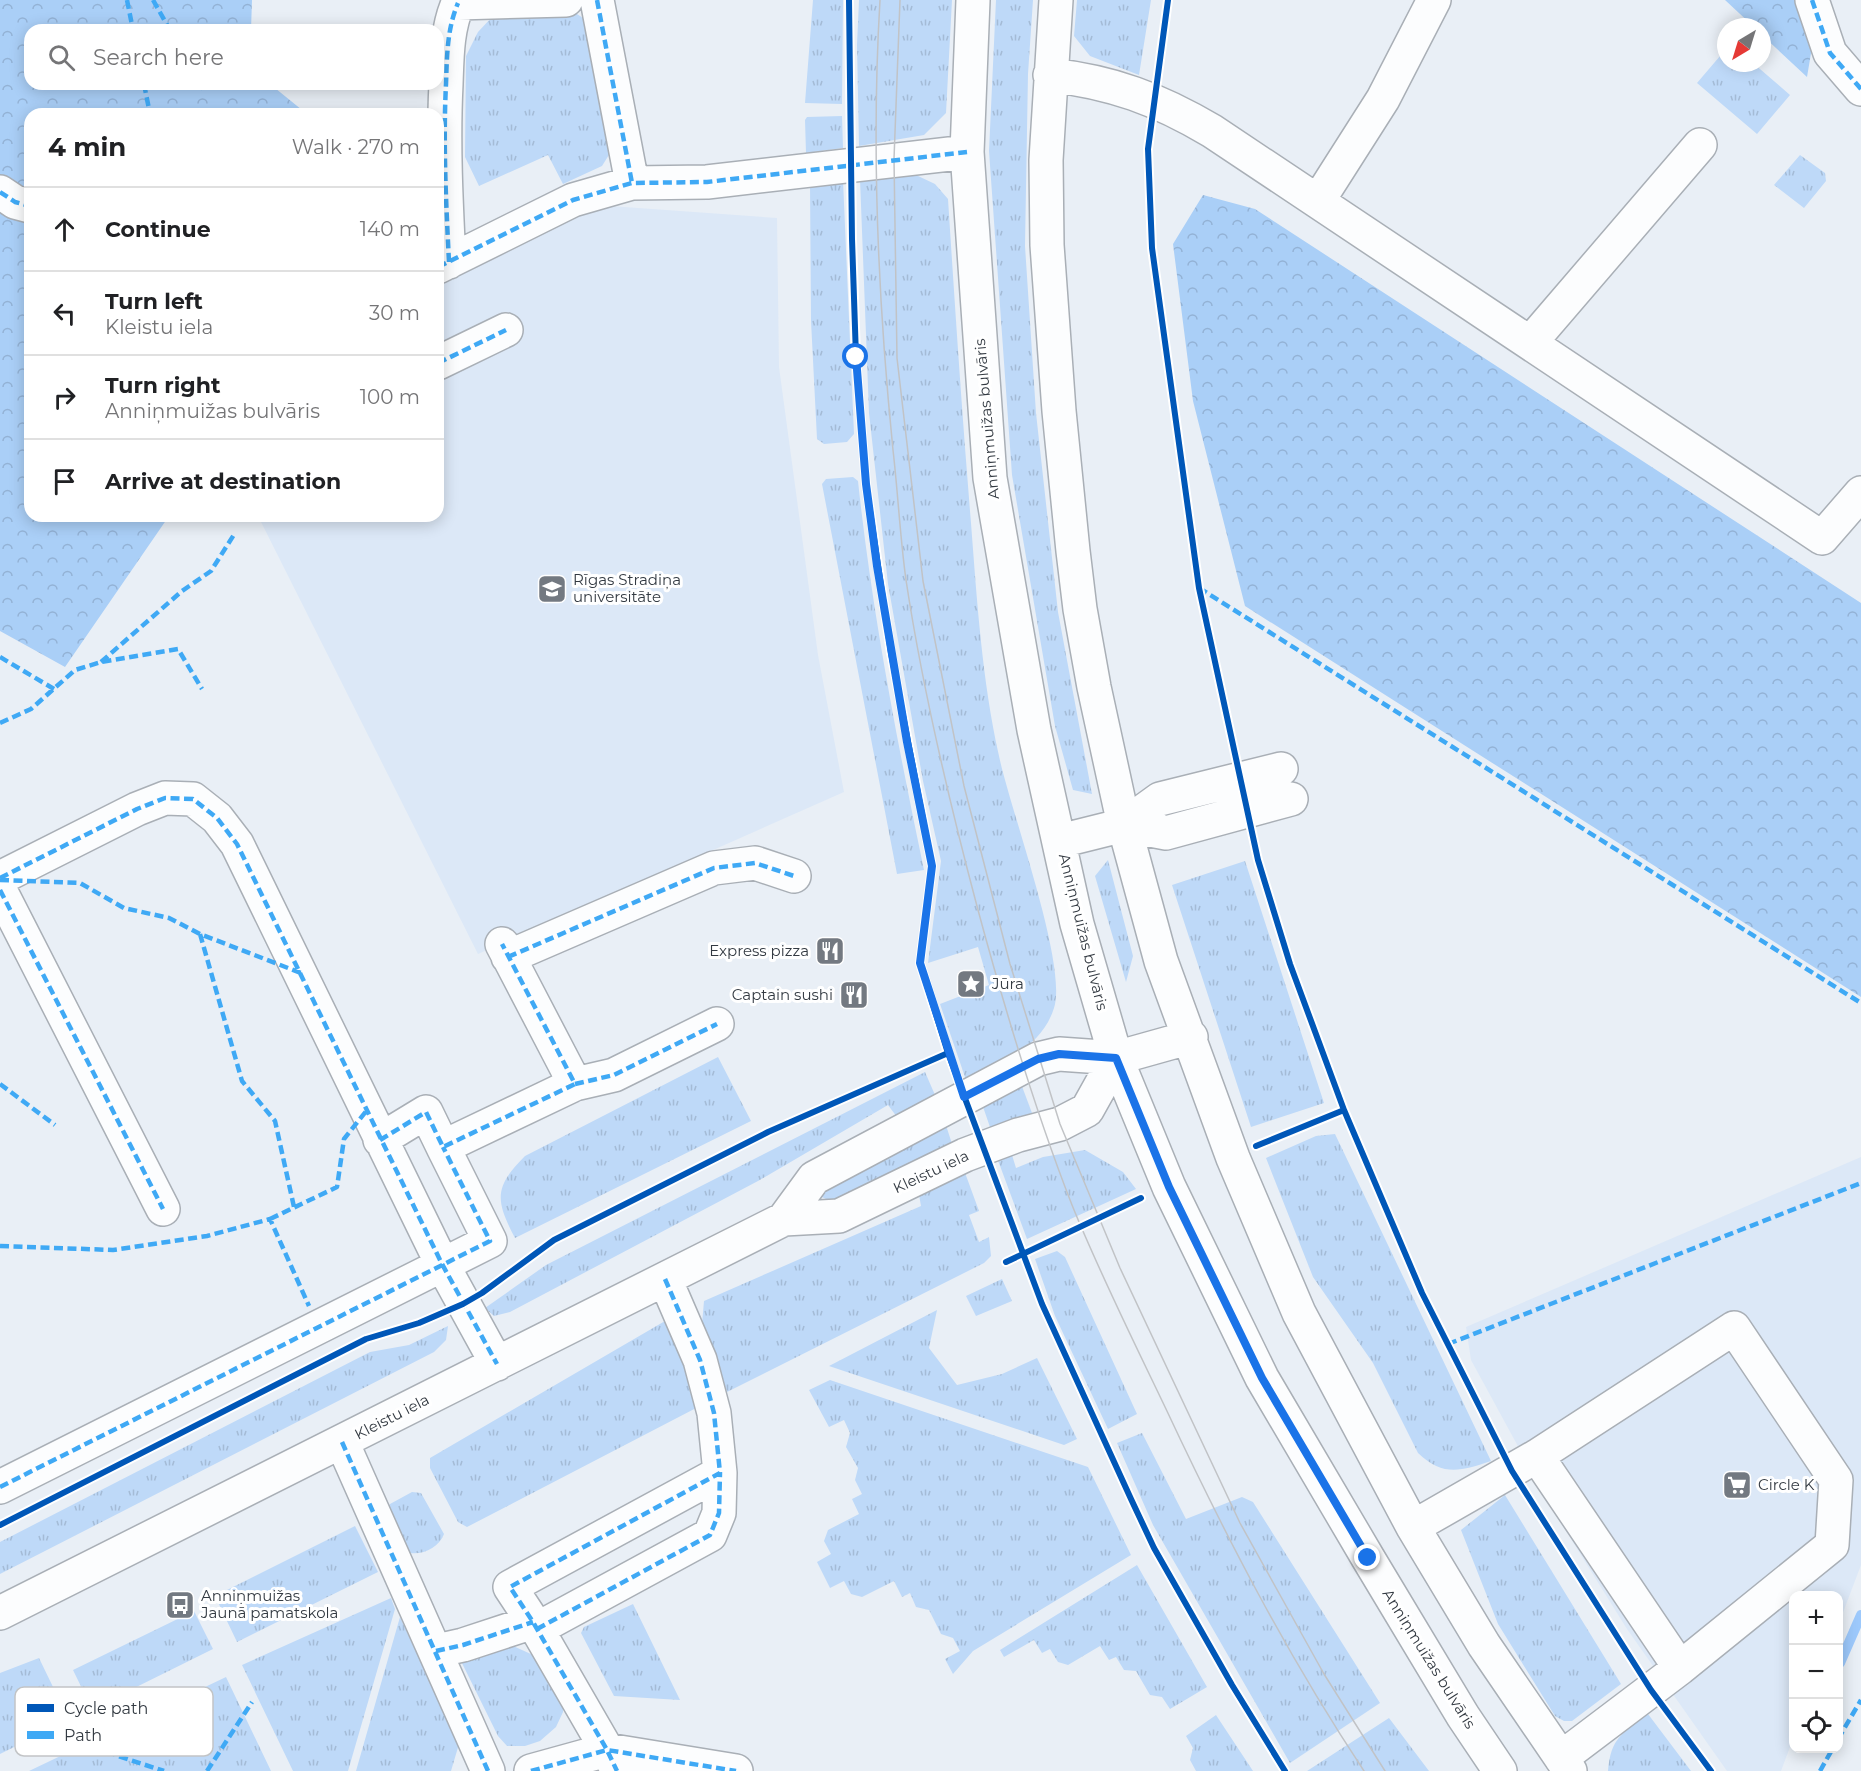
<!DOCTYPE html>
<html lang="en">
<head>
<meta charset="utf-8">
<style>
	:root { --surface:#fff; --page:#f2f2f2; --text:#202124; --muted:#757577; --line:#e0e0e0 }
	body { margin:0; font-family:Montserrat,sans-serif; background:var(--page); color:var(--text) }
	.controls { position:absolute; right:18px; bottom:18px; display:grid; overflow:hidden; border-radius:12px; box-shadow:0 3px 15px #0003 }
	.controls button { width:54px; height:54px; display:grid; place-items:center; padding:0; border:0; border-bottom:2px solid var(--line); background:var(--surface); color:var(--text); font:30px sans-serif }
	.compass { position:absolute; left:1717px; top:18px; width:54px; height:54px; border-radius:50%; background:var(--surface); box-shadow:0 3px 15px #0003; rotate:218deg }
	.stop { position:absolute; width:18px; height:18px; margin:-14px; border:4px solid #1a73e8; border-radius:50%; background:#fff }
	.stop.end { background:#1a73e8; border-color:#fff; box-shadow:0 2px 6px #0008 }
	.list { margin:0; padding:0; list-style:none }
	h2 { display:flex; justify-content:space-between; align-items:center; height:78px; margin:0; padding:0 24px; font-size:26px }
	h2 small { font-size:20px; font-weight:400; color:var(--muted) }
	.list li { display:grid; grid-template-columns:39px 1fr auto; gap:18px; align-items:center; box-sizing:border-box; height:84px; padding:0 24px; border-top:2px solid var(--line) }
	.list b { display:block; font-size:22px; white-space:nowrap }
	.list p { margin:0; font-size:20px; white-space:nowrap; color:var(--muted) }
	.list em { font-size:20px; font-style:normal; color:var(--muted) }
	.icon { flex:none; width:33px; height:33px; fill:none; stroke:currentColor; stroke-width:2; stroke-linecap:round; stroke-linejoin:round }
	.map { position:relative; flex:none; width:1861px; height:1771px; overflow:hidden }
	.search { position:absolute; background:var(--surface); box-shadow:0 3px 15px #0003; left:24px; top:24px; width:420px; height:66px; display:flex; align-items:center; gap:15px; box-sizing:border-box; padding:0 21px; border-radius:18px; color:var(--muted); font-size:22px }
	.panel { position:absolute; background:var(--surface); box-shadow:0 3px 15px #0003; left:24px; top:108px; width:420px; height:414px; border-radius:18px }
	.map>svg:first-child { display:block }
</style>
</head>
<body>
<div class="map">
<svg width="1861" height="1771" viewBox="0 0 1861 1771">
	<defs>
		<pattern id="grass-tufts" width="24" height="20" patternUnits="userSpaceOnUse" patternTransform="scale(1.5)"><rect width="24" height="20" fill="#bed9f8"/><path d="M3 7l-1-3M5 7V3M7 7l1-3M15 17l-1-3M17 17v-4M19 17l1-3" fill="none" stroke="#a4bbd6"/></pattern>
		<pattern id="forest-crowns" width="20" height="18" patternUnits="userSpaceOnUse" patternTransform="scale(1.5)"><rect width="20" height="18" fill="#aacff7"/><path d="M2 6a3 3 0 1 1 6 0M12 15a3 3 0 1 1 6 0" fill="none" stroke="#93b2d5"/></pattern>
	</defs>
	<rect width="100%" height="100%" fill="#e9eff6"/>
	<path fill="#dce8f7" d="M610,206L777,218L779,367L818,655L844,792L478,954L258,516H438V287L578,214Z
		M1861,1157V1565L1839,1623L1838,1596H1794L1793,1739L1781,1771H1727L1627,1629L1551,1507L1471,1360L1466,1327Z"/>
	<path fill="url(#grass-tufts)" d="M813,0H843L842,104L805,103Z
		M859,0H952L946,113L924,135L859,146L857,45Z
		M996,0H1033L1028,74L1025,246L1036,413L1058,612L1092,794L1073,790L1055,726L1012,475L989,151Z
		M1077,0H1151L1139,75L1090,56L1074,36Z
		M571,10L589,22L612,150L602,166L563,184L548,155L479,186L465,157L466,56L478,32L492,17Z
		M1726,49V63H1753L1790,95L1757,134L1697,83Z
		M842,116L843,148L806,153L805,120L807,117Z
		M1800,155L1825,173L1826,181L1804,208L1774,185Z
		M916,175L935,184L948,199C955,307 962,415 971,523C977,601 982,680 999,756C1010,809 1068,965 1054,1008C1041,1049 1001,1062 966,1080L940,1004L989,985L978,947L928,963L941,861L923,781L888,584L869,413L860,179Z
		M843,180L854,434L847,442L824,444L817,439L811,321L810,183Z
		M853,477L858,481C872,612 897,741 924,870L897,874L822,484L826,479Z
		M1108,860L1133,956L1126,982L1095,876Z
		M1245,861L1324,1103L1251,1127L1172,885Z
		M718,1057L751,1121L515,1238C495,1200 494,1187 525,1156Z
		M925,1072L935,1095L897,1117L888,1105L758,1181L510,1312L494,1316L485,1308L546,1265Z
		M1020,1081L1032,1113L991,1130L981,1101Z
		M944,1119L953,1147L830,1201L822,1197L823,1192Z
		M1335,1134L1491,1461C1461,1471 1443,1477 1418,1453L1373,1363L1313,1277L1266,1158L1316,1136Z
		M1085,1150L1123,1172L1136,1189L1027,1239L996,1155L1006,1151L1012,1155L1016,1168L1043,1157Z
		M964,1170L979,1211L969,1215L979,1242L989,1237L991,1256L984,1263L727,1392L702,1324L704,1301L921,1206L918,1189Z
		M1057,1251L1065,1257L1137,1414L1108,1429L1055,1316L1035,1259Z
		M1002,1279L1012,1301L976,1316L966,1296Z
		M937,1310L929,1348L957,1385L1002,1374L1037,1358L1077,1439L1064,1445L829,1366Z
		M665,1321L680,1340L700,1406L467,1527L458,1522L430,1468V1458Z
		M448,1326L446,1340L434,1352L0,1574V1542L370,1352L409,1345Z
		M830,1380L1088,1467L1131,1555L973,1651L953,1674L945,1659L960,1651L953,1638L941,1634L929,1610L916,1607L910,1593L902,1597L894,1581L862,1597L851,1594L844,1581L830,1588L817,1562L831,1554L824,1541L828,1530L859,1514L852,1499L862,1494L855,1480L858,1468L846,1447L850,1433L844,1420L829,1427L809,1390Z
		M1142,1433L1186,1519L1242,1497L1253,1502L1380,1703L1290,1763L1153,1525L1117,1443Z
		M412,1492L421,1493L444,1534C439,1547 424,1555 410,1553L387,1509L390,1504Z
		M1505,1495L1621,1684L1572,1721H1564L1555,1716L1498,1624L1461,1530Z
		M355,1526L378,1572L237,1642L215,1596Z
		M1137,1565L1207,1687L1170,1709L1162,1697L1150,1695L1136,1671L1124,1670L1116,1657L1109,1660L1100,1646L1068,1665L1058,1662L1050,1649L1042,1653L1034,1640L1004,1657L1000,1650Z
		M391,1598L395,1609L348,1771H293L242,1665Z
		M633,1604L680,1700L614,1696L581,1633L584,1627Z
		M194,1611L213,1649L92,1709L73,1670Z
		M400,1617L459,1744L451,1771H356Z
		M511,1645L533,1655L563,1700V1712L556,1727L540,1741L525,1746H507L498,1736L457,1653Z
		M39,1658L69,1720L0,1754V1673Z
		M226,1677L271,1771H29Z
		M1648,1714L1691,1771H1608C1611,1737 1622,1734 1648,1714Z
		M1216,1715L1253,1771H1196L1190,1760L1193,1748L1186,1736Z
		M1389,1718L1429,1771H1307Z"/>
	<path fill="url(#forest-crowns)" d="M0,0H252L251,30H30V84H270L307,114H30V516H169L65,667L0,631Z
		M1725,0H1820L1807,77L1762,35V27H1754Z
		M1203,195L1255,209L1861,603V997L1245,606L1193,401L1173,244Z"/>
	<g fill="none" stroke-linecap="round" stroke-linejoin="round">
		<path stroke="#9dc9fc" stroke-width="10" d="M1840,1663L1861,1615"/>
		<g stroke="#a9afb6" stroke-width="36">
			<path id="minor" d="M597,0L632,183
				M973,0L967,152L990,478L1034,730L1077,924L1116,1058L1169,1187L1262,1378L1368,1558L1463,1716L1500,1771
				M1056,0L1046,160L1047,245L1059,411L1073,551L1080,609L1094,687L1124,825L1161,961L1233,1158L1299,1313L1413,1527L1484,1645L1570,1771
				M1812,0L1830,53L1861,89
				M1050,75C1112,82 1158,99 1212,131L1822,538L1861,493
				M0,192L15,202L30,206
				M1318,201L1383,99L1434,0
				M449,262C446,202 443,143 446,84C447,55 447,29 458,3L566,0
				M438,267L573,200L632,183L707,182L967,152
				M1530,343L1700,145
				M438,363L506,330
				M1124,825L1160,799L1281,769
				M1060,841L1124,825L1166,833L1291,799
				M0,878L137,809L165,798L193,799L217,818L237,844L442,1264L497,1364
				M0,890L163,1209
				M508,957L714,868L755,863L794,876
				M575,1084L614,1075L717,1024
				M380,1140L426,1112L443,1147L575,1084L502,944
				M784,1219L814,1178L1038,1059L1059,1054L1116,1058L1191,1037
				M665,1279L700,1360L714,1413L720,1473L510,1587L533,1622L607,1750L736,1771
				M342,1442L488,1771
				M1537,1456L1680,1668L1561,1758
				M0,1487L490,1241L443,1147
				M1413,1527L1537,1456L1734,1328L1836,1480L1832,1545L1680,1668
				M0,1613L784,1219L839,1216L965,1155L1018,1135L1060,1124L1087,1110L1116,1058
				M537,1629L710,1535L719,1513L720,1473
				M436,1651L463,1645L533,1622
				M531,1771L607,1750L617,1769"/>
		</g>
		<use href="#minor" stroke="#fcfdfe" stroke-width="33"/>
		<path stroke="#c1c3c6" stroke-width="1.5" d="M880,0C871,150 878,301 893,450C898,493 900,537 906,580C923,692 949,801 978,910C1005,1010 1034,1108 1072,1205C1100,1274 1134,1342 1166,1409C1225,1535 1287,1655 1364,1771
			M900,0L894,159L897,358L923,581L964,786L1010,964L1060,1124L1120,1268L1240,1523L1324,1674L1385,1771"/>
		<path stroke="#3fa9f5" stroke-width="4.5" stroke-dasharray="9 4.5" stroke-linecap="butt" d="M127,0L133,30
			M153,0L170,30
			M597,0L632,183
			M1812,0L1830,53L1861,89
			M144,84L150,114
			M200,84L203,89
			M0,192L15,202L30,206
			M449,262C446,202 443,143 446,84C447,55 447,29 458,3
			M438,267L573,200L632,183L707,182L967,152
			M438,363L506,330
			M1199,588L1861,1003
			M0,657L54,689
			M101,662L182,591L211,571L235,533
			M0,723L31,709L75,670L101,662L178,649L202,689
			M0,878L137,809L165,798L193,799L217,818L237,844L442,1264L497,1364
			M0,880L80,883L124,908L169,918L200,934L301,973
			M0,890L163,1209
			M200,934L242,1081L275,1121L294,1207
			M508,957L714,868L755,863L794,876
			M0,1084L55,1125
			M575,1084L614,1075L717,1024
			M380,1140L426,1112L443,1147L575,1084L502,944
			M270,1219L337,1187L344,1139L367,1110
			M0,1246L113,1250L207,1236L270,1219L309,1306
			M665,1279L700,1360L714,1413L720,1473L510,1587L533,1622L607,1750L736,1771
			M1448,1344L1861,1183
			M342,1442L488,1771
			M0,1487L490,1241L443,1147
			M537,1629L710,1535L719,1513L720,1473
			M436,1651L463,1645L533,1622
			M70,1734L118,1756L164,1771
			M1838,1739L1861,1700
			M207,1771L252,1702
			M531,1771L607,1750L617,1771
			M1820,1771L1833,1748"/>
		<g stroke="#fff" stroke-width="10">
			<path id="cycleway" d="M1168,0L1148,149L1152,248L1199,588L1258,860L1290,964L1344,1110L1422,1293L1512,1471L1651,1690L1711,1771
				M948,1053L1042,1304L1131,1499L1154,1548L1232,1685L1285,1771
				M1256,1146L1344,1110
				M1006,1262L1141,1198
				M0,1525L366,1339L419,1323L463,1304L482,1293L554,1240L768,1132L948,1053L920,963L932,866L891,653L866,484L856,357L852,239L849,0"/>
		</g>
		<use href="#cycleway" stroke="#0057b8" stroke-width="6"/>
	</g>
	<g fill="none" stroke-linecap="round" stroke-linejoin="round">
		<path stroke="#1a73e8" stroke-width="8" d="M856,357L866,484L877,566L907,742L932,866L920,963L964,1097L1038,1059L1059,1054L1116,1058L1169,1187L1262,1378L1368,1558"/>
	</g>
	<defs>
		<g id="university-square" transform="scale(1.5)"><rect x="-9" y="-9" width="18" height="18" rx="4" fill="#737981" stroke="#fff"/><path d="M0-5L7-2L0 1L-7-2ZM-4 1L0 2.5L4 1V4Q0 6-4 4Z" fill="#fff"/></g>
		<g id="restaurant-square" transform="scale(1.5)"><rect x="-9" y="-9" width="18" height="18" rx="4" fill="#737981" stroke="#fff"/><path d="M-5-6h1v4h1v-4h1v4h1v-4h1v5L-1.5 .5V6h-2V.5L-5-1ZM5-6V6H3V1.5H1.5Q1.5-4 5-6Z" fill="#fff"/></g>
		<g id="sight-square" transform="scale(1.5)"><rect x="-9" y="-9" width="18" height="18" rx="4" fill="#737981" stroke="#fff"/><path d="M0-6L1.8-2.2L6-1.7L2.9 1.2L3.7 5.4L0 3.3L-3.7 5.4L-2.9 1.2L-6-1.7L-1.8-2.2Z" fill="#fff"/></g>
		<g id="supermarket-square" transform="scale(1.5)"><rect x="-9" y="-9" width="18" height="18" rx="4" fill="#737981" stroke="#fff"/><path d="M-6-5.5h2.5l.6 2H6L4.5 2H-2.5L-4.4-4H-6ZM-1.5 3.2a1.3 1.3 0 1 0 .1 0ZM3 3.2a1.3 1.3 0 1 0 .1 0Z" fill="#fff"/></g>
		<g id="bus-square" transform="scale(1.5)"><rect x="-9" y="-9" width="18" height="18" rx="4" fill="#737981" stroke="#fff"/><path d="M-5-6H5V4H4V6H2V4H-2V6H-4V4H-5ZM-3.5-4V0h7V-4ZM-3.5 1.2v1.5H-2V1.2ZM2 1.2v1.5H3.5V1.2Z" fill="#fff"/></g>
	</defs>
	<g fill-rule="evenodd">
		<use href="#university-square" x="552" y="589"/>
		<use href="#restaurant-square" x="830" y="951"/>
		<use href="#sight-square" x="971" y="984"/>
		<use href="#restaurant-square" x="854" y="995"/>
		<use href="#supermarket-square" x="1737" y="1485"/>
		<use href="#bus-square" x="180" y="1605"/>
	</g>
	<g text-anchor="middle" stroke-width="6" stroke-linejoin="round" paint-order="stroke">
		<g font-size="15" fill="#333a42" stroke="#fff">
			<text transform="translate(987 419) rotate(-95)" y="5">Anniņmuižas bulvāris</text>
			<text transform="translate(1083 932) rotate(76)" y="5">Anniņmuižas bulvāris</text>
			<text transform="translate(931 1172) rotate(-25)" y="5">Kleistu iela</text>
			<text transform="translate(392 1417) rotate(-27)" y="5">Kleistu iela</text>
			<text transform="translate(1429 1659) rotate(58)" y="5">Anniņmuižas bulvāris</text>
		</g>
		<g font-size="15" fill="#333a42" stroke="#fff" text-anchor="start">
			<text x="573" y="585">Rīgas Stradiņa<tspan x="573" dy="17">universitāte</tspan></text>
			<text x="809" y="956" text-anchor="end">Express pizza</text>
			<text x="992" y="989">Jūra</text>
			<text x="833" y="1000" text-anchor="end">Captain sushi</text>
			<text x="1758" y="1490">Circle K</text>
			<text x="201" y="1601">Anniņmuižas<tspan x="201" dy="17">Jaunā pamatskola</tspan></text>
		</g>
	</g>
	<rect x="15" y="1687" width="198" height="69" rx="9" fill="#fff" stroke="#c2c4c6" stroke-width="1.5"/>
	<rect x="27" y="1704" width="27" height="8" fill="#0057b8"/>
	<rect x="27" y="1731" width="27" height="8" fill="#3fa9f5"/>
	<g font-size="16" fill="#333a42">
		<text x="64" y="1714">Cycle path</text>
		<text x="64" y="1741">Path</text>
	</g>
</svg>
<div class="controls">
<button>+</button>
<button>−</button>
<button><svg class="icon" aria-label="locate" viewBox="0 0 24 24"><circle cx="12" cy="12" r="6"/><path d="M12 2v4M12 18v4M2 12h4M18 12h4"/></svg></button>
</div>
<svg class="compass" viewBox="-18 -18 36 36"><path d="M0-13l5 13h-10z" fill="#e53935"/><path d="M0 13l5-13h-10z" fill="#757577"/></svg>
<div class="stop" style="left:856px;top:357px"></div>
<div class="stop end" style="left:1368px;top:1558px"></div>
<div class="search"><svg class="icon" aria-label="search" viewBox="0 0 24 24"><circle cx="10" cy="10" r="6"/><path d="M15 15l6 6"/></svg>Search here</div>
<section class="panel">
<h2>4 min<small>Walk · 270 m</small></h2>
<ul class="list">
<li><svg class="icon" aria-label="ahead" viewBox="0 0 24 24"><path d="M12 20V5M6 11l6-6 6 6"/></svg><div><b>Continue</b></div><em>140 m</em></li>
<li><svg class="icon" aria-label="left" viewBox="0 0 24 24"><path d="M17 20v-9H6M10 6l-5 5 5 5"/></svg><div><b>Turn left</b><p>Kleistu iela</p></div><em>30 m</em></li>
<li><svg class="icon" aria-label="right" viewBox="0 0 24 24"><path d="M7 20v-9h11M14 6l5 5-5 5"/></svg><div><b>Turn right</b><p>Anniņmuižas bulvāris</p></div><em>100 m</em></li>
<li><svg class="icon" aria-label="arrive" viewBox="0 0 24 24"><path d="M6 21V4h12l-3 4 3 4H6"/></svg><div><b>Arrive at destination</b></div></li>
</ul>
</section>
</div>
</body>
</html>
